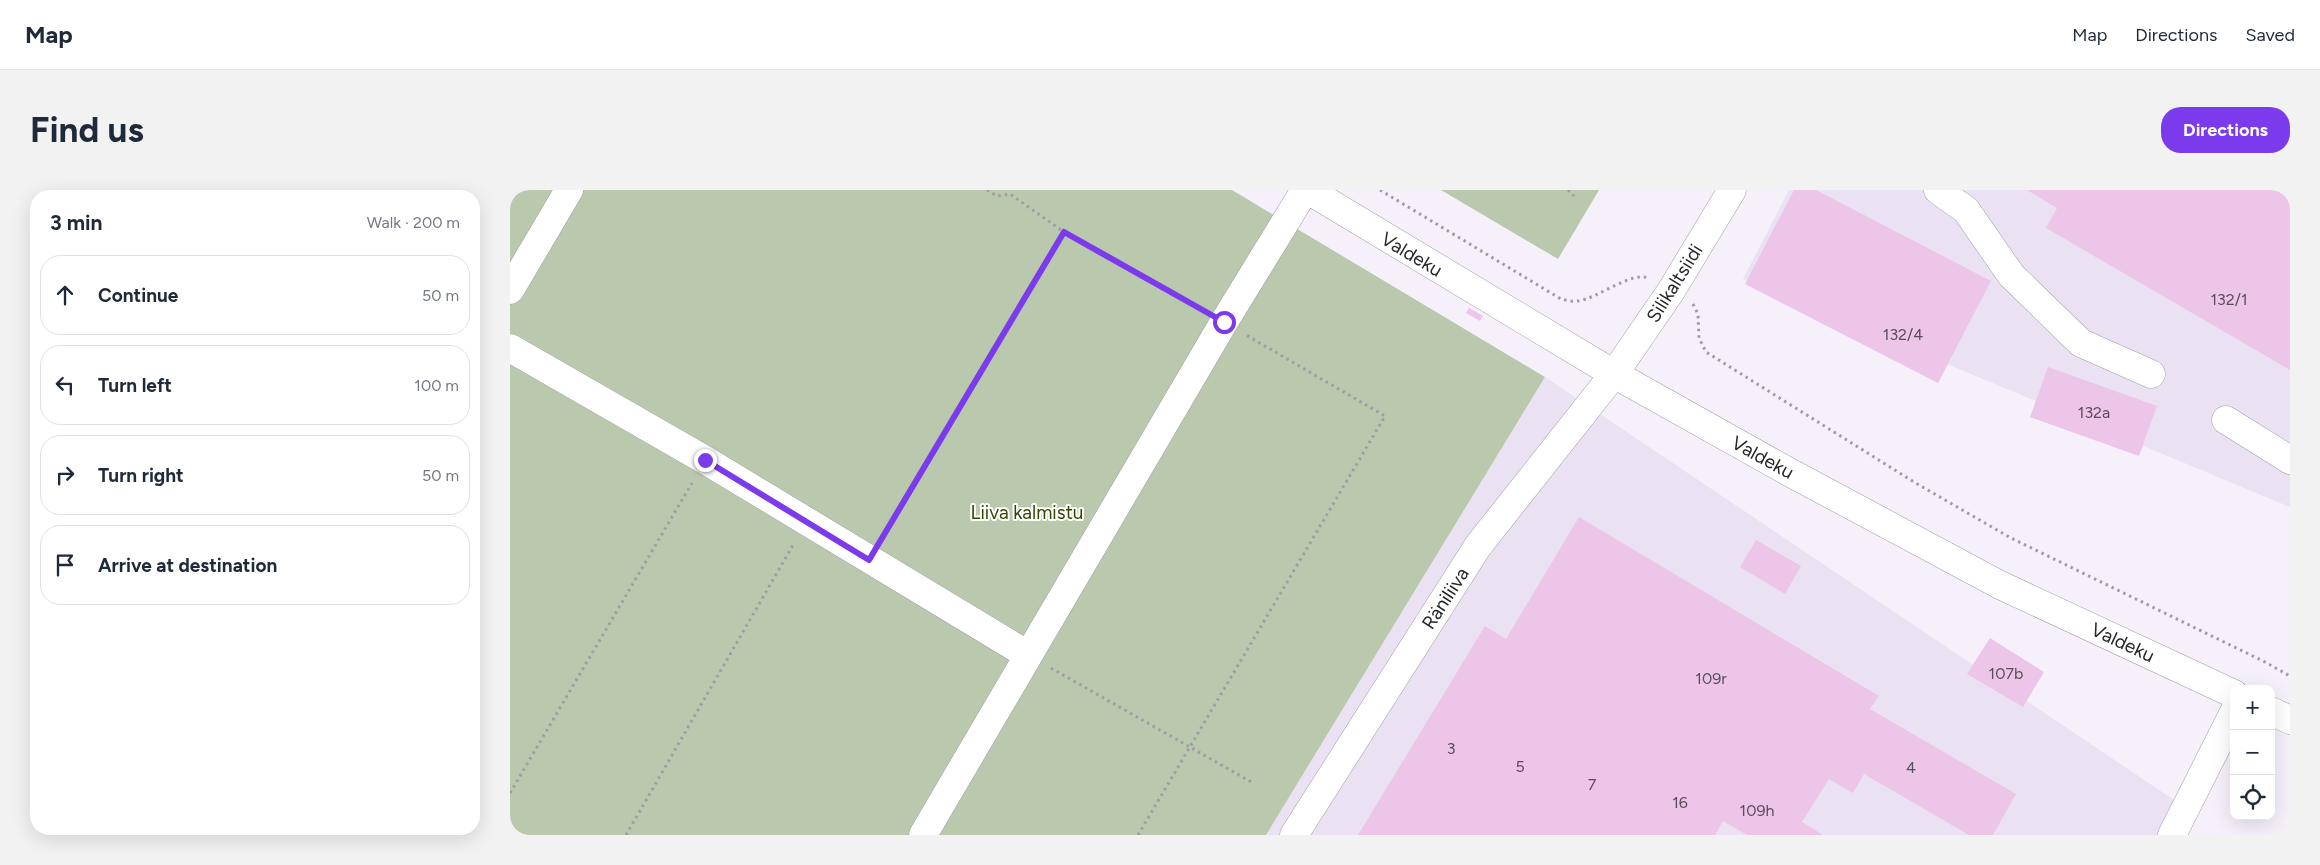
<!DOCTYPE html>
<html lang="en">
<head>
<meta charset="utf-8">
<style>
	:root { --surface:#fff; --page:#f2f2f3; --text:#1f2937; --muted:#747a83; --line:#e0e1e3; --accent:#7c3aed }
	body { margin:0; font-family:Figtree,sans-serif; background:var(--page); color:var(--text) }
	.controls { position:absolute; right:15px; bottom:15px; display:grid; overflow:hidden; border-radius:10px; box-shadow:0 5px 20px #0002 }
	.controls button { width:45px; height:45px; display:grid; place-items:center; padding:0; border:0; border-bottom:1px solid var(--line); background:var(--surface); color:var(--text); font:25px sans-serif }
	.stop { position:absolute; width:15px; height:15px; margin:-11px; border:4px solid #7c3aed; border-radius:50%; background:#fff }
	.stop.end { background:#7c3aed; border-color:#fff; box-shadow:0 1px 5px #0008 }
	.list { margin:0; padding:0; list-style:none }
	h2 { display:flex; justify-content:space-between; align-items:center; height:65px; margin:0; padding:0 20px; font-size:21px }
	h2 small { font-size:16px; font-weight:400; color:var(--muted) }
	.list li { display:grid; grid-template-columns:32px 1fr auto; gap:15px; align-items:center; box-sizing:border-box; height:80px; margin:0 10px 10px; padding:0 10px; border:1px solid var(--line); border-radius:20px }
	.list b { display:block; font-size:19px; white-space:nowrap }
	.list em { font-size:16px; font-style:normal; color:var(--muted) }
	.icon { flex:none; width:28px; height:28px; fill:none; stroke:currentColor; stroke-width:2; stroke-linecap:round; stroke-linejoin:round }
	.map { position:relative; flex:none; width:1780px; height:645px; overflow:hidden; border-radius:20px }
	header { display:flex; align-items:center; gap:30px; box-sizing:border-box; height:70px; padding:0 25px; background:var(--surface); border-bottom:1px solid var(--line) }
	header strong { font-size:24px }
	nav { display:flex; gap:28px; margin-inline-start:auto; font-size:18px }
	.intro { display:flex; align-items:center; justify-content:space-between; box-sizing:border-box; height:120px; padding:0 30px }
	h1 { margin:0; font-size:35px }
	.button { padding:12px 22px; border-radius:20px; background:var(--accent); color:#fff; font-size:18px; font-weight:700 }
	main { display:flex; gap:30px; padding:0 30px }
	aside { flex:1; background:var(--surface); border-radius:20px; box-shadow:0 5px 20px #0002 }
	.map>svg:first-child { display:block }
</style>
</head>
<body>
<header>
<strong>Map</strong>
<nav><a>Map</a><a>Directions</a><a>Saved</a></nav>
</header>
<div class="intro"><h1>Find us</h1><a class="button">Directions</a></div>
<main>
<aside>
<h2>3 min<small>Walk · 200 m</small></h2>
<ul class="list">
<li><svg class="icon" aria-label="ahead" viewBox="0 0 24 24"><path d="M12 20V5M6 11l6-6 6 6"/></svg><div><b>Continue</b></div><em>50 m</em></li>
<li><svg class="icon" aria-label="left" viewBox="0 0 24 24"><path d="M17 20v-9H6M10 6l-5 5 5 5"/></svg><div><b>Turn left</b></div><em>100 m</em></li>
<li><svg class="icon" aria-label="right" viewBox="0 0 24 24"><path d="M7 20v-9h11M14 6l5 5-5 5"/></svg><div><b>Turn right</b></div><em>50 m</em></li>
<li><svg class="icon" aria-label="arrive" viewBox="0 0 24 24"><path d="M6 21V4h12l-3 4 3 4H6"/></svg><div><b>Arrive at destination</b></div></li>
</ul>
</aside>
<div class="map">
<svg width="1780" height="645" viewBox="0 0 1780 645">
	<rect width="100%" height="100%" fill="#f5f0fa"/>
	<path fill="#eae2f3" d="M1279,0H1780V317L1233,89Z
		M1035,187L1667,612L1652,645H756Z"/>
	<path fill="#bac8ad" d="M0,0H722L1035,187L756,645H0Z
		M931,0H1089L1048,69Z"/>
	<path fill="#edc5e9" d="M1284,0H1306L1481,91L1428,193L1235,94Z
		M1517,0H1780V180L1536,38L1547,18Z
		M959,118L973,126L970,131L956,123Z
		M1538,177L1647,216L1629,266L1520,227Z
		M1069,327L1369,506L1360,519L1506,604L1483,645H1459L1354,584L1343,603L1319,589L1292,632L1313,645H1237L1213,631L1205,645H848L975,436L996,449Z
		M1246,350L1291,376L1275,404L1230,377Z
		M1480,448L1534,482L1513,517L1457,484Z"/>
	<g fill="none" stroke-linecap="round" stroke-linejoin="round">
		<g stroke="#a29ea7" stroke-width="29">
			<path id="minor" d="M798,0L1104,184L1279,282L1490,395L1724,504
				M1428,0L1456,20L1501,85L1571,153L1641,184
				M0,100L59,0
				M0,158L195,270L518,465
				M1716,230L1780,270
				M1761,521L1780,530
				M413,645L714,132L795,0
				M784,645L968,356L1104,184L1161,101L1222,0
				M1662,645L1724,522"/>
		</g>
		<path stroke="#a09ca4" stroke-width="3" stroke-dasharray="2.5 4" stroke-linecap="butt" d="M477,0L487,6L500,4L554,42L691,120
			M870,0L1051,109C1056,110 1062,112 1067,111C1088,109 1120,81 1139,88
			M1058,0L1064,6
			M1183,114L1188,124L1189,148L1196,162L1404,292L1501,348L1755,472L1780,486
			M372,348L554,42
			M541,478L743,593
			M0,603L182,293
			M116,645L283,355
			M628,645L875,226L736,145"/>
		<use href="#minor" stroke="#fff" stroke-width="28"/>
	</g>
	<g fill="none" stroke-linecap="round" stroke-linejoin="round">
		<path stroke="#7c3aed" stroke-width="6" d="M195,270L359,370L554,42L714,132"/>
	</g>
	<g text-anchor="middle" stroke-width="4" stroke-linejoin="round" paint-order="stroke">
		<g font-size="16" fill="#594e5a">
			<text x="1719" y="115">132/1</text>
			<text x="1393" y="150">132/4</text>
			<text x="1584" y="228">132a</text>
			<text x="1496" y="489">107b</text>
			<text x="1201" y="494">109r</text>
			<text x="941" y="564">3</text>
			<text x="1010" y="582">5</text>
			<text x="1401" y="583">4</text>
			<text x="1082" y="600">7</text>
			<text x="1170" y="618">16</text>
			<text x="1247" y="626">109h</text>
		</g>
		<g font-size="19" fill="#28262a" stroke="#fff">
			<text transform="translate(902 64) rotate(31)" y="7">Valdeku</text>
			<text transform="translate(1164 93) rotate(-58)" y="7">Silikaltsiidi</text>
			<text transform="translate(1253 267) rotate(29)" y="7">Valdeku</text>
			<text transform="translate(935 408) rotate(-57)" y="7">Räniliiva</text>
			<text transform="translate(1613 452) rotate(25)" y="7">Valdeku</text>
		</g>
		<g font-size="19" fill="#2d4702" stroke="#fff">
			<text x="517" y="329">Liiva kalmistu</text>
		</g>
	</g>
</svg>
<div class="controls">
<button>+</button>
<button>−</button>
<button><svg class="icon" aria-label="locate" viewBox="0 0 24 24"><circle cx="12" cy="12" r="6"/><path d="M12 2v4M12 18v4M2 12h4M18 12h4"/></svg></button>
</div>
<div class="stop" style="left:714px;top:132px"></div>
<div class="stop end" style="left:195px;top:270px"></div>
</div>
</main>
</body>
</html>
